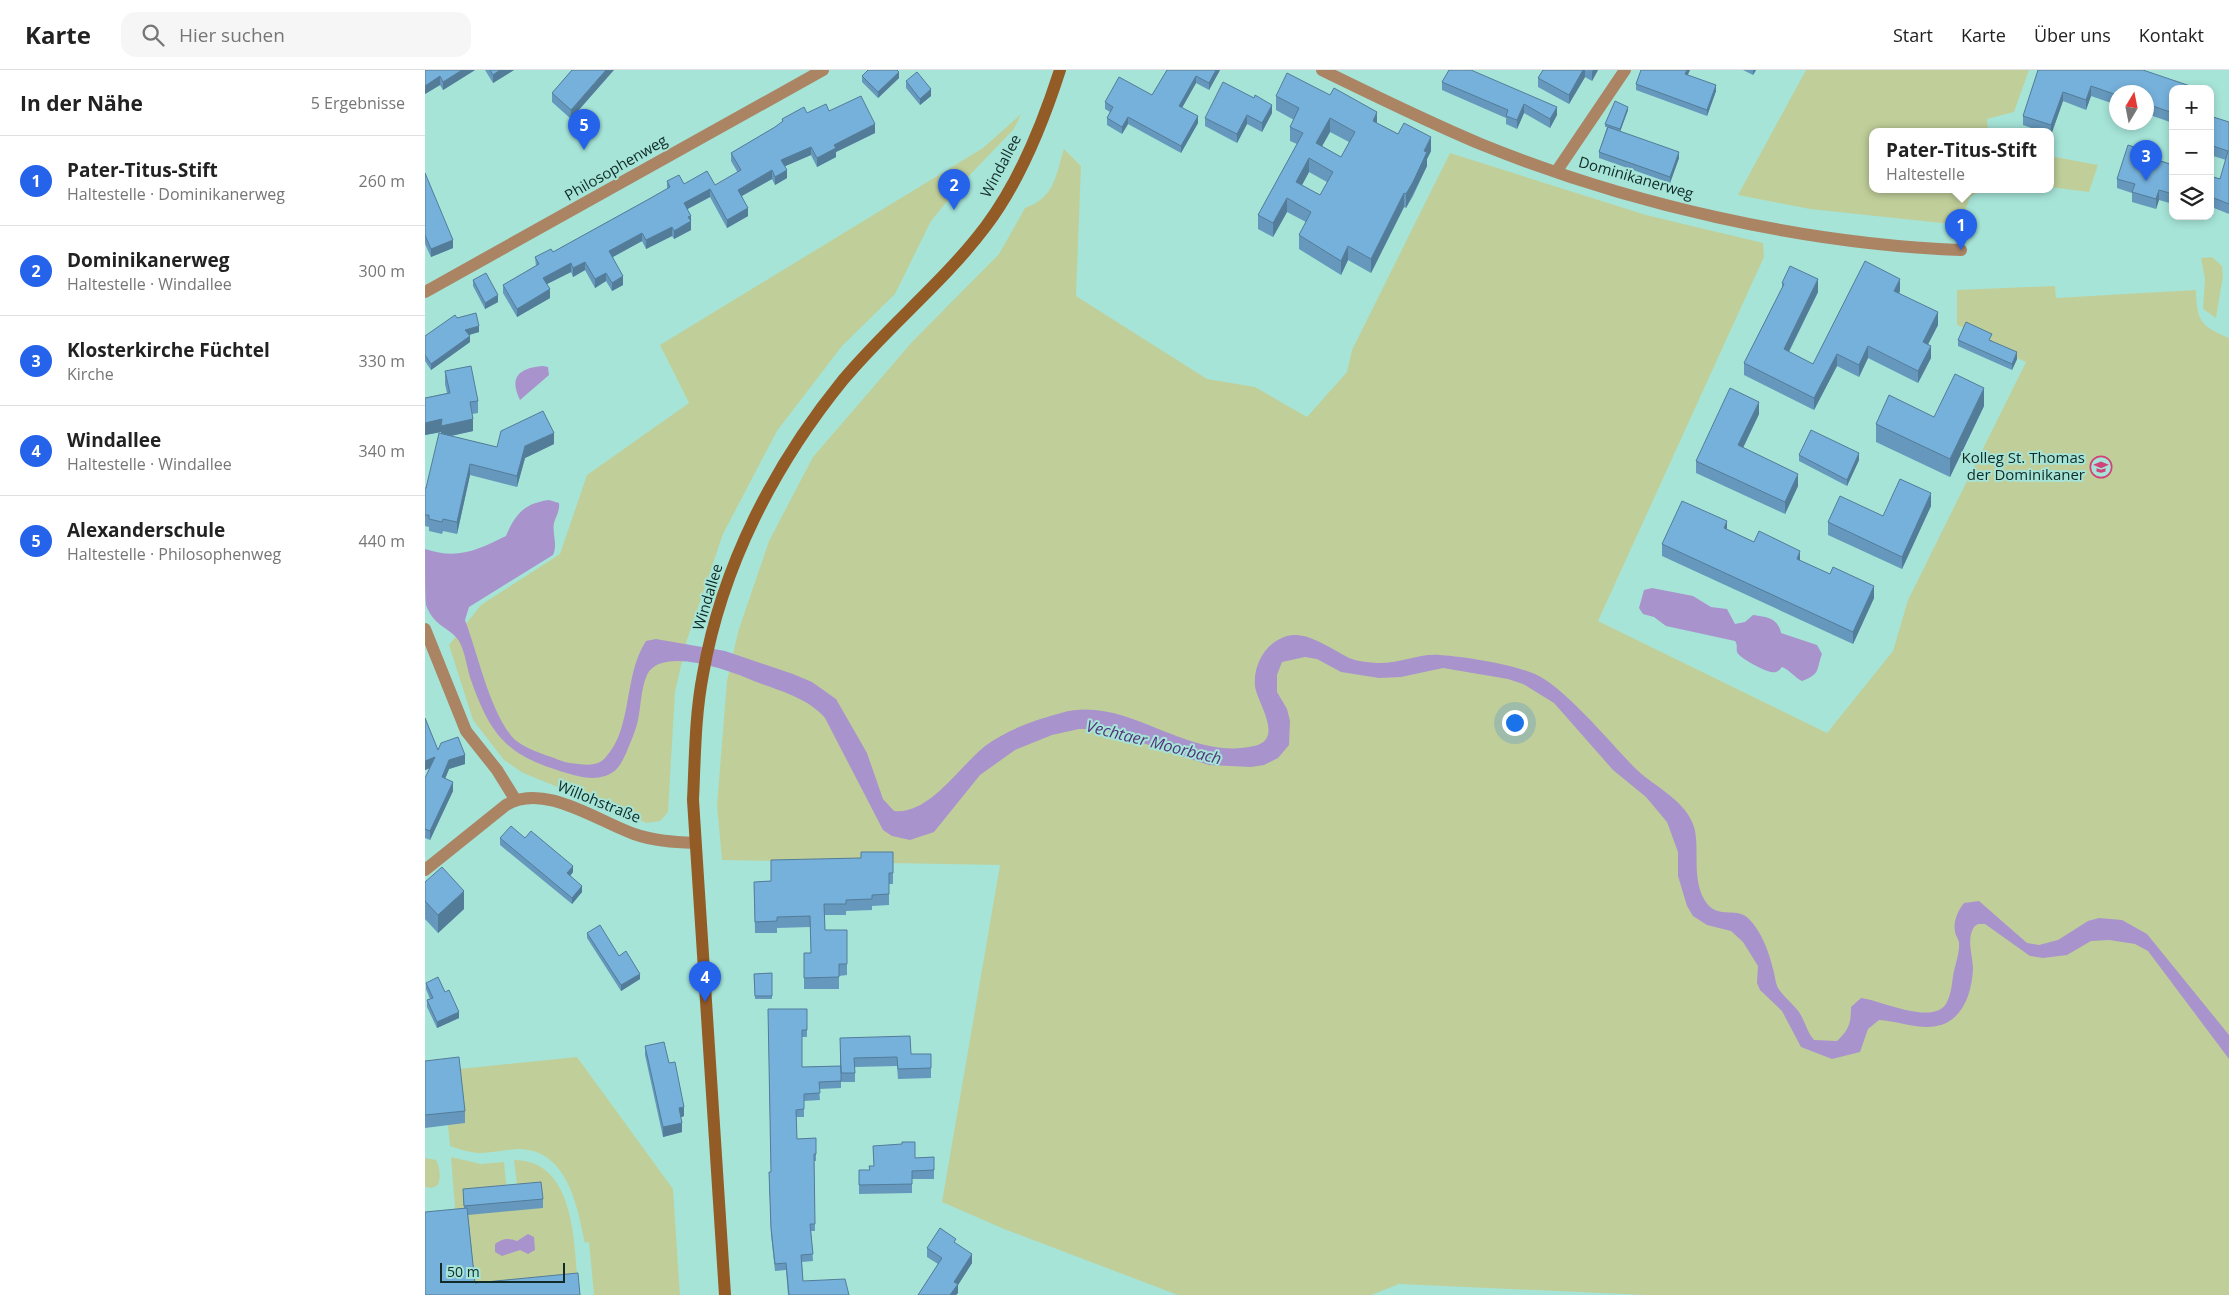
<!DOCTYPE html>
<html lang="de">
<head>
<meta charset="utf-8">
<style>
	:root { --surface:#fff; --page:#f6f6f6; --text:#222; --muted:#767676; --line:#e0e0e0; --accent:#2563eb }
	body { margin:0; font-family:"Open Sans",sans-serif; background:var(--page); color:var(--text) }
	.controls { position:absolute; right:15px; top:15px; display:grid; overflow:hidden; border-radius:10px; box-shadow:0 2px 8px #0003 }
	.controls button { width:45px; height:45px; display:grid; place-items:center; padding:0; border:0; border-bottom:1px solid var(--line); background:var(--surface); color:var(--text); font:25px sans-serif }
	.compass { position:absolute; left:1684px; top:15px; width:45px; height:45px; border-radius:50%; background:var(--surface); box-shadow:0 2px 8px #0003; rotate:10deg }
	.scale { position:absolute; left:15px; bottom:12px; width:125px; box-sizing:border-box; padding-left:5px; border:2px solid #112b26; border-top:0; font-size:14px; line-height:18px; white-space:nowrap; color:#112b26; -webkit-text-stroke:4px #a6e4d8; paint-order:stroke }
	.you { position:absolute; left:1089px; top:652px; width:18px; height:18px; margin:-12px; border:4px solid #fff; border-radius:50%; background:#1a73e8; box-shadow:0 0 0 8px #1a73e833 }
	.badge { display:grid; place-items:center; width:32px; height:32px; border-radius:50%; background:var(--accent); color:#fff; font-size:16px; font-weight:700 }
	.pin { position:absolute; translate:-50% -41px; filter:drop-shadow(0 1px 2px #0008) }
	.pin::after { content:''; position:absolute; top:26px; width:18px; height:15px; background:inherit; clip-path:polygon(0 0,100% 0,50% 100%) }
	.popup { position:absolute; left:1444px; top:58px; width:185px; height:65px; box-sizing:border-box; display:grid; place-content:center; border-radius:10px; background:var(--surface); filter:drop-shadow(0 1px 4px #0005); font-size:16px; white-space:nowrap; color:var(--muted) }
	.popup b { font-size:19px; color:var(--text) }
	.popup::after { content:''; position:absolute; left:50%; top:100%; margin-left:-10px; border:10px solid transparent; border-top-color:var(--surface) }
	.list { margin:0; padding:0; list-style:none }
	h2 { display:flex; justify-content:space-between; align-items:center; height:65px; margin:0; padding:0 20px; font-size:21px }
	h2 small { font-size:16px; font-weight:400; color:var(--muted) }
	.list li { display:grid; grid-template-columns:32px 1fr auto; gap:15px; align-items:center; box-sizing:border-box; height:90px; padding:0 20px; border-top:1px solid var(--line) }
	.list b { display:block; font-size:19px; white-space:nowrap }
	.list p { margin:0; font-size:16px; white-space:nowrap; color:var(--muted) }
	.list em { font-size:16px; font-style:normal; color:var(--muted) }
	.icon { flex:none; width:28px; height:28px; fill:none; stroke:currentColor; stroke-width:2; stroke-linecap:round; stroke-linejoin:round }
	.map { position:relative; flex:none; width:1804px; height:1225px; overflow:hidden }
	header { display:flex; align-items:center; gap:30px; box-sizing:border-box; height:70px; padding:0 25px; background:var(--surface); border-bottom:1px solid var(--line) }
	header strong { font-size:24px }
	nav { display:flex; gap:28px; margin-inline-start:auto; font-size:18px }
	.search { width:350px; height:45px; background:var(--page); display:flex; align-items:center; gap:12px; box-sizing:border-box; padding:0 18px; border-radius:15px; color:var(--muted); font-size:19px }
	main { display:flex }
	aside { flex:1; background:var(--surface) }
	.map>svg:first-child { display:block }
</style>
</head>
<body>
<header>
<strong>Karte</strong>
<div class="search"><svg class="icon" aria-label="search" viewBox="0 0 24 24"><circle cx="10" cy="10" r="6"/><path d="M15 15l6 6"/></svg>Hier suchen</div>
<nav><a>Start</a><a>Karte</a><a>Über uns</a><a>Kontakt</a></nav>
</header>
<main>
<aside>
<h2>In der Nähe<small>5 Ergebnisse</small></h2>
<ul class="list">
<li><span class="badge">1</span><div><b>Pater-Titus-Stift</b><p>Haltestelle · Dominikanerweg</p></div><em>260 m</em></li>
<li><span class="badge">2</span><div><b>Dominikanerweg</b><p>Haltestelle · Windallee</p></div><em>300 m</em></li>
<li><span class="badge">3</span><div><b>Klosterkirche Füchtel</b><p>Kirche</p></div><em>330 m</em></li>
<li><span class="badge">4</span><div><b>Windallee</b><p>Haltestelle · Windallee</p></div><em>340 m</em></li>
<li><span class="badge">5</span><div><b>Alexanderschule</b><p>Haltestelle · Philosophenweg</p></div><em>440 m</em></li>
</ul>
</aside>
<div class="map">
<svg width="1804" height="1225" viewBox="0 0 1804 1225">
	<rect width="100%" height="100%" fill="#a6e4d8"/>
	<path fill="#c0cf9a" d="M1381,0H1604L1589,42L1562,49L1563,61H1447V119H1557L1545,127L1535,155L1385,139L1313,125Z
		M596,44L589,59L537,113L506,151L470,224L417,276L352,361L298,464L262,570L250,622L243,742L235,751L222,753L98,703L79,690L48,650L24,575L56,535L135,484L162,405L264,333L235,275L558,78Z
		M639,79L656,96L651,226L782,309L830,317L882,347L922,302L927,280L1025,83L1221,145L1338,173L1339,187L1173,551L1402,663L1468,581L1483,530L1601,292L1564,276L1566,270L1532,255V220L1630,216L1631,228L1771,220C1772,251 1775,256 1804,268V1225H1222L974,1214L946,1225H753L579,1159L517,1132L575,795L297,790L292,735L302,611L313,562L344,471L388,387L487,272L574,184L600,138C630,127 630,107 639,79Z
		M1625,86L1673,95L1664,122L1625,117Z
		M1787,187L1797,196L1798,206L1791,248L1778,239L1780,209L1776,188Z
		M152,987L248,1119L255,1225H169L164,1172L160,1173C152,1135 142,1079 93,1079C80,1080 67,1083 55,1083C45,1083 34,1079 25,1076L23,1055L34,999Z
		M26,1087L56,1094L79,1092L82,1124L93,1123L89,1090C150,1090 149,1172 153,1215L52,1225L31,1151Z
		M0,1088L11,1090C15,1097 16,1107 13,1115L7,1118L0,1117Z"/>
	<path fill="#a893cd" d="M118,296L123,297L124,305L95,330C84,308 93,298 118,296Z
		M124,430L134,433C135,441 131,446 129,453C127,464 133,474 128,485L44,537L40,550C53,584 65,643 89,669C98,677 112,682 123,686C130,688 137,692 145,693C157,694 171,698 180,688C208,659 198,606 221,571L231,569L300,581L368,604L387,612L411,629L442,683L458,729L469,741C504,745 534,697 560,676C582,660 609,650 636,643C703,624 760,692 829,676C860,669 832,633 830,616C828,594 841,572 862,566C883,560 908,581 927,589C935,592 944,592 952,593C974,594 994,583 1015,585C1042,587 1086,594 1110,604C1138,616 1185,672 1208,696C1226,715 1258,728 1268,754C1276,775 1266,805 1279,829C1291,851 1310,836 1323,848C1336,860 1344,882 1348,899C1350,905 1350,912 1353,918C1358,926 1368,934 1374,942C1380,951 1382,962 1389,970L1412,971C1424,960 1426,953 1426,937L1436,928C1455,930 1510,957 1522,932C1526,924 1527,914 1528,906C1530,895 1535,882 1534,872C1533,868 1530,865 1530,861C1528,852 1533,840 1539,833L1554,831L1602,873L1614,875L1633,870L1663,851L1674,848L1697,850L1722,864L1804,965V989L1723,881L1710,874L1684,870L1666,871L1642,885L1618,888L1605,886L1560,854C1556,854 1552,853 1549,857C1541,869 1548,886 1548,899C1547,921 1539,948 1516,955C1496,961 1474,951 1454,950L1443,959L1435,982L1407,989L1376,977L1357,941L1335,920L1332,913L1333,896L1318,872L1306,861L1282,855L1268,846L1262,836L1253,806V782L1242,752L1221,727L1188,700L1129,633L1098,614L1083,609L1018,598L976,607L954,608L916,602L892,589L880,587L857,592L852,605V622L862,639L865,651L864,675L853,688L839,695L826,697L784,695L676,659H654L627,665L590,680L555,705L509,762L485,770L467,766L458,760L400,648C381,626 350,620 324,609C303,600 236,576 222,605C216,618 216,636 213,650C211,660 206,671 202,681C197,692 193,702 180,706C165,711 147,705 132,700C81,684 65,663 47,613C42,600 41,585 35,573C28,558 9,558 1,535C0,523 0,493 0,479C33,490 52,480 81,466C90,444 100,433 124,430Z
		M1227,518L1268,526L1286,537L1302,539L1310,554L1320,552L1328,545C1342,547 1353,548 1356,563L1392,575L1397,584C1391,600 1396,604 1377,611C1369,607 1366,601 1357,597C1355,599 1354,601 1351,602C1345,605 1314,588 1312,582C1311,577 1313,575 1310,571L1241,556L1229,547L1218,544L1214,538L1219,520Z
		M103,1164L109,1167L110,1180L103,1184L95,1180L77,1186L70,1182V1174C78,1168 83,1168 92,1171Z"/>
	<g fill="none" stroke-linecap="round" stroke-linejoin="round">
		<path stroke="#ab8464" stroke-width="12" d="M897,0C950,26 1003,52 1058,75C1204,134 1378,174 1536,180
			M1131,102L1200,0
			M0,222L398,0
			M0,559L41,661L72,700L90,729
			M0,800L81,735C119,712 172,751 209,764C229,771 249,772 270,773"/>
		<path stroke="#935b26" stroke-width="12" d="M300,1225L268,730C270,688 270,645 278,604C297,496 349,395 418,310C463,256 519,212 561,156C595,111 618,53 635,0"/>
	</g>
	<path fill="#6598bc" fill-rule="evenodd" d="M0,0H50L18,20L15,15L0,24Z
		M60,0H89L68,13Z
		M147,0L146,49L127,32V23Z
		M742,0H795L784,20L771,13L757,38L773,53L756,83L703,54L697,64L682,55V48L685,42L680,39V32L727,25Z
		M1024,0L1132,45L1125,58L1099,43L1092,59L1081,54V48L1017,20V12Z
		M1118,0H1173L1167,11L1160,7L1144,34L1113,17V8Z
		M1216,0H1265L1263,5L1291,21L1282,46L1211,20V14Z
		M1318,0H1331L1328,5Z
		M1613,0L1748,19V53L1722,44V22H1692V35L1666,26L1661,40L1638,31L1626,65L1625,64V61H1615L1598,55V46Z
		M437,6L474,8L453,28L437,12Z
		M481,11L506,26L495,35L481,18Z
		M851,26L952,53L1006,81L1002,89V96L988,126L981,138L979,137L946,203L923,190L916,205L874,179V165L881,152L862,142L848,167L833,159V145L872,74L865,71V57L869,50L851,40ZM905,62L924,72L916,87L897,76ZM884,102L902,112L895,125L877,115Z
		M1203,40L1195,61L1254,88L1245,113L1174,88V82L1182,57H1180V54Z
		M404,41L450,63L411,82V87L392,97L386,85L360,96L362,108L350,115L347,109L317,126L323,146L302,158L285,127L262,139L266,146V160L249,169L247,166L221,179L217,171L188,187L198,215L187,221L181,211L170,218L160,200L148,207L146,202L122,214L125,228L92,247L78,223V215L111,196L110,187L128,182L224,129L242,119V111L259,114L290,115L313,103L306,91V83L350,57L357,52V49L382,43Z
		M847,43L837,62L822,54L812,73L780,56V48Z
		M1785,46L1804,52V144L1789,138L1787,146H1785V106L1795,109L1801,90L1785,85Z
		M1724,87L1748,95V134L1734,130L1731,139L1707,132V123L1692,118V109Z
		M0,103L28,178L6,187L0,174Z
		M48,210L73,232L60,239L48,216Z
		M1357,213L1393,222L1364,282L1388,294L1475,221L1474,223L1513,255L1503,274L1506,288L1493,313L1443,288L1434,307L1412,296L1389,340L1319,305V293L1357,218Z
		M32,248L54,262L44,265L45,272L6,300L0,291V266Z
		M1533,270H1567L1566,271L1592,289L1587,300L1533,276Z
		M20,301L53,331V343L47,344L48,361L26,366L72,377L129,374L100,388L92,417L45,405L32,464L18,461L17,464L4,461V457L0,456V418H1L16,363V362L0,365V328L22,323L20,314Z
		M1559,336L1525,407L1451,372V354L1509,347Z
		M1334,344L1318,378L1373,416L1360,444L1271,403V391Z
		M1374,385L1434,390L1422,416L1374,391Z
		M1506,436L1477,499L1403,465V452L1458,446Z
		M1302,459L1329,472L1375,491L1449,528L1428,574L1237,486V474Z
		M0,648L13,680L40,694L24,699L20,709L28,721L5,770L0,768V708L5,698L0,700Z
		M75,768H100L148,802L145,806L157,822L147,834L75,775Z
		M468,782V814H464V835L447,836V840L421,841V845H400V860H422V905L414,906V919H379V883H386L385,857L352,858V863H330L329,812L346,811L436,788Z
		M0,812L39,839L13,863L0,849Z
		M162,863L194,886L215,909L196,921L162,868Z
		M347,903V929H330L329,904Z
		M1,913L34,948L12,958L2,937V930L5,929L1,919Z
		M343,939H382V967H377V997L415,996V968L486,984H506V1008L473,1009L472,996L430,997V1012H416V1010V1018L394,1019L395,1030L379,1031V1047H371L372,1069L391,1068V1091H389L390,1161H386L388,1191L377,1192L378,1211L424,1225H363L361,1200L350,1201L346,1165L344,1102H346Z
		M220,976L244,993L259,1046L256,1047L257,1062L238,1067L220,985Z
		M0,991L40,1041V1053L0,1058Z
		M448,1076L490,1088L509,1087V1109H487V1123L434,1124V1100H445L449,1096Z
		M38,1119L118,1129V1138L43,1145L50,1213L0,1225L39,1138Z
		M531,1174L547,1193L533,1215V1223L531,1225H493L513,1194L502,1187V1178Z"/>
	<path fill="#537c99" d="M37,0H50L18,20V12Z
		M75,0H89L68,13V5Z
		M181,0H189L146,49V40Z
		M791,0H795L784,20V13Z
		M1158,0H1160V7L1144,34V25Z
		M1168,0H1173L1167,11V2Z
		M1262,0H1265L1260,9V4Z
		M1328,0H1331L1328,5Z
		M474,2V8L453,28V22Z
		M15,6V15L0,24V16Z
		M771,6V13L754,43V36Z
		M1291,15V21L1282,46V40Z
		M1666,16V26L1661,40V30Z
		M506,19V26L495,35V29Z
		M1638,22V31L1626,65V55Z
		M1786,23V32L1785,35V25Z
		M1099,34V43L1092,59V50Z
		M847,35V43L837,62V53Z
		M1132,37V45L1125,58V49Z
		M1203,37V40L1195,62V59Z
		M952,42V56L948,51Z
		M822,45V54L812,73V64Z
		M773,46V53L756,83V76Z
		M703,47V54L697,64V57Z
		M905,48V62L891,87V73Z
		M450,54V63L411,82V87L392,97V88L409,75Z
		M1006,67V81L1002,89V96L981,138V124L999,81Z
		M386,77V85L356,98V90Z
		M1254,82V88L1245,113V107Z
		M884,88V102L871,126V112Z
		M347,100V109L313,128V120Z
		M362,100V108L350,115V107Z
		M285,119V127L259,141V133Z
		M1734,120V130L1731,139V129Z
		M979,123V137L946,203V189Z
		M862,128V142L848,167V153Z
		M1789,128V138L1787,146V136Z
		M323,138V146L302,158V150Z
		M266,146V160L249,169V161Z
		M247,157V166L221,179V170Z
		M217,163V171L184,189V181Z
		M28,170V178L6,187V179Z
		M923,176V190L916,205V191Z
		M160,192V200L148,207V198Z
		M146,193V202L118,216V208Z
		M181,203V211L170,218V209Z
		M198,206V215L187,221V213Z
		M1393,209V222L1359,291V279Z
		M1475,209V221L1469,233V221Z
		M125,219V228L92,247V239Z
		M73,225V232L60,239V233Z
		M1513,242V255L1498,284V272Z
		M54,256V262L40,266V260Z
		M45,266V272L6,300V294Z
		M1443,276V288L1434,307V295Z
		M1506,276V288L1493,313V301Z
		M1592,282V289L1587,300V294Z
		M1412,284V296L1389,340V328Z
		M1559,318V336L1525,407V389Z
		M1334,332V344L1313,388V375Z
		M17,349H48V361L16,368V362L0,365V353Z
		M129,363V374L100,388L92,417V406L100,376Z
		M1434,383V390L1422,416V410Z
		M45,394V405L32,464V452Z
		M1373,404V416L1360,444V432Z
		M1506,423V436L1477,499V487Z
		M1302,451V464L1299,458Z
		M1375,481V493L1372,489Z
		M1449,516V528L1428,574V562Z
		M40,685V694L24,699L17,716V707L24,690Z
		M10,687V696L0,700V691Z
		M28,712V721L5,770V761Z
		M148,796V802L142,810V803Z
		M157,816V822L147,834V828Z
		M39,821V839L13,863V845Z
		M215,904V909L196,921V915Z
		M34,942V948L12,958V952Z
		M259,1037V1046L254,1048V1038Z
		M257,1053V1062L238,1067V1057Z
		M547,1184V1193L533,1215V1223L531,1225H525L529,1212Z"/>
	<path fill="#76b1db" stroke="#537c99" fill-rule="evenodd" d="M0,0H37L18,12L15,6L0,16Z
		M65,0H75L68,5Z
		M147,0H181L146,40L127,23Z
		M443,0H472L474,2L453,22L437,6Z
		M742,0H791L784,13L771,6L754,36L773,46L756,76L703,47L697,57L682,48L688,37L680,32L694,7L727,25Z
		M1024,0H1046L1132,37L1125,49L1099,34L1092,50L1081,46L1083,40L1017,12Z
		M1118,0H1158L1144,25L1113,8Z
		M1216,0H1262L1260,4L1291,15L1282,40L1211,14Z
		M1613,0H1718L1774,19H1748V43L1722,34V22H1692V25L1666,16L1661,30L1638,22L1626,55L1598,46Z
		M492,2L506,19L495,29L481,11Z
		M862,3L905,25L909,18L952,42L948,51L973,64L979,53L1006,67L999,81L1002,82L988,112L981,124L979,123L946,189L923,176L916,191L874,165L886,142L862,128L848,153L833,145L878,63L865,57L874,38L851,26ZM905,48L930,62L916,87L891,73ZM884,88L908,102L895,125L871,112Z
		M798,12L829,28L830,25L847,35L837,53L822,45L812,64L780,48Z
		M436,26L450,54L409,75L411,78L392,88L386,77L356,90L362,100L350,107L347,100L313,120L323,138L302,150L285,119L259,133L266,146L263,147L266,151L249,161L247,157L221,170L217,163L184,181L198,206L187,213L181,203L170,209L160,192L148,198L146,193L118,208L125,219L92,239L78,215L114,194L110,187L126,179L128,182L224,129L245,117L242,111L254,105L259,114L282,101L290,115L316,100L306,83L350,57L358,51L357,49L379,37L382,43L401,34L404,41Z
		M1190,31L1203,37L1195,59L1180,54Z
		M1785,46L1804,52V134L1789,128L1787,136H1785V106L1795,109L1803,81L1785,75Z
		M1183,57L1254,82L1245,107L1174,82Z
		M1703,75L1724,82L1723,87L1748,95V124L1734,120L1731,129L1707,122L1710,114L1692,109Z
		M0,103L28,170L6,179L0,165Z
		M1440,191L1475,209L1469,221L1513,242L1498,272L1506,276L1493,301L1443,276L1434,295L1412,284L1389,328L1319,293L1359,214L1357,213L1365,196L1393,209L1359,279L1388,294Z
		M61,203L73,225L60,233L48,210Z
		M51,243L54,256L40,260L45,266L6,294L0,285V266L30,245L32,248Z
		M1541,252L1567,264L1564,270L1592,282L1587,294L1533,270Z
		M46,296L53,331L45,332L48,349L16,356L17,349L0,353V328L25,323L20,301Z
		M1530,304L1559,318L1525,389L1451,354L1464,325L1509,347Z
		M1305,318L1334,332L1313,375L1373,404L1360,432L1271,391Z
		M118,341L129,363L100,376L92,406L45,394L32,452L18,449L17,452L4,449V445H0V418H1L14,363L72,377L76,361Z
		M1386,360L1434,383L1422,410L1374,385Z
		M1475,409L1506,423L1477,487L1403,452L1415,426L1458,446Z
		M1257,431L1302,451L1299,458L1329,472L1334,461L1375,481L1372,489L1405,504L1408,497L1449,516L1428,562L1237,474Z
		M0,648L13,680L16,673L33,667L40,685L24,690L17,707L28,712L5,761L0,759V708L10,687L0,691Z
		M86,756L100,768L106,761L148,796L142,803L157,816L147,828L75,768Z
		M436,782H468V803H464V824L447,825V829L421,830V834H399L400,860H422V894H414V907L379,908V883H386L385,846L352,847V851L330,852L329,812L346,811V790L436,788Z
		M17,797L39,821L13,845L0,831V812Z
		M175,855L194,886L201,881L215,904L196,915L162,863Z
		M347,903V926H330L329,904Z
		M13,907L20,922L24,920L34,942L12,952L2,930L8,928L1,913Z
		M343,939H382V960H377V997L416,996V1011L394,1012L395,1023L379,1024V1039L371,1040L372,1069L391,1068V1084H389L390,1154H385L388,1184L376,1185L378,1211L420,1209L424,1225H364L361,1193L350,1194L346,1158L344,1102H346Z
		M485,966L486,984H506V998L473,999L472,987L429,988L430,1003H416L415,968Z
		M239,972L244,993L250,992L259,1037L254,1038L257,1053L238,1057L220,976Z
		M34,987L40,1041L0,1045V991Z
		M477,1072H490V1088L509,1087V1100L487,1101V1114L434,1115V1100H445L444,1096H449L448,1076L477,1074Z
		M116,1112L118,1129L39,1136L38,1119Z
		M42,1138L50,1213L153,1203L155,1225H0V1142Z
		M515,1158L531,1169L529,1172L547,1184L529,1212L533,1214L525,1225H493L517,1188L502,1178Z"/>
	<defs>
		<g id="school-ring" transform="scale(1.125)"><circle r="9.5" fill="#a6e4d8" stroke="#d0447a" stroke-width="1.5"/><path d="M0-5L7-2L0 1L-7-2ZM-4 1L0 2.5L4 1V4Q0 6-4 4Z" fill="#d0447a"/></g>
	</defs>
	<g fill-rule="evenodd">
		<use href="#school-ring" x="1676" y="397"/>
	</g>
	<g text-anchor="middle" stroke-width="4" stroke-linejoin="round" paint-order="stroke">
		<g font-size="15" fill="#112b26" stroke="#a6e4d8">
			<text transform="translate(576 96) rotate(-62)" y="5">Windallee</text>
			<text transform="translate(191 98) rotate(-30)" y="5">Philosophenweg</text>
			<text transform="translate(1211 108) rotate(16)" y="5">Dominikanerweg</text>
			<text transform="translate(283 527) rotate(-73)" y="5">Windallee</text>
			<text transform="translate(174 732) rotate(22)" y="5">Willohstraße</text>
		</g>
		<g font-size="15" fill="#112b26" stroke="#a6e4d8" text-anchor="end">
			<text x="1660" y="393">Kolleg St. Thomas<tspan x="1660" dy="17">der Dominikaner</tspan></text>
		</g>
		<g font-size="16" font-style="italic" fill="#52347b" stroke="#a6e4d8">
			<text transform="translate(729 672) rotate(14)" y="6">Vechtaer Moorbach</text>
		</g>
	</g>
</svg>
<div class="controls">
<button>+</button>
<button>−</button>
<button><svg class="icon" aria-label="layers" viewBox="0 0 24 24"><path d="M12 4l9 5-9 5-9-5zM3 14l9 5 9-5"/></svg></button>
</div>
<svg class="compass" viewBox="-18 -18 36 36"><path d="M0-13l5 13h-10z" fill="#e53935"/><path d="M0 13l5-13h-10z" fill="#767676"/></svg>
<div class="scale">50 m</div>
<div class="you"></div>
<div class="pin badge" style="left:1536px;top:180px">1</div>
<div class="popup"><b>Pater-Titus-Stift</b>Haltestelle</div>
<div class="pin badge" style="left:529px;top:140px">2</div>
<div class="pin badge" style="left:1721px;top:111px">3</div>
<div class="pin badge" style="left:280px;top:932px">4</div>
<div class="pin badge" style="left:159px;top:80px">5</div>
</div>
</main>
</body>
</html>
